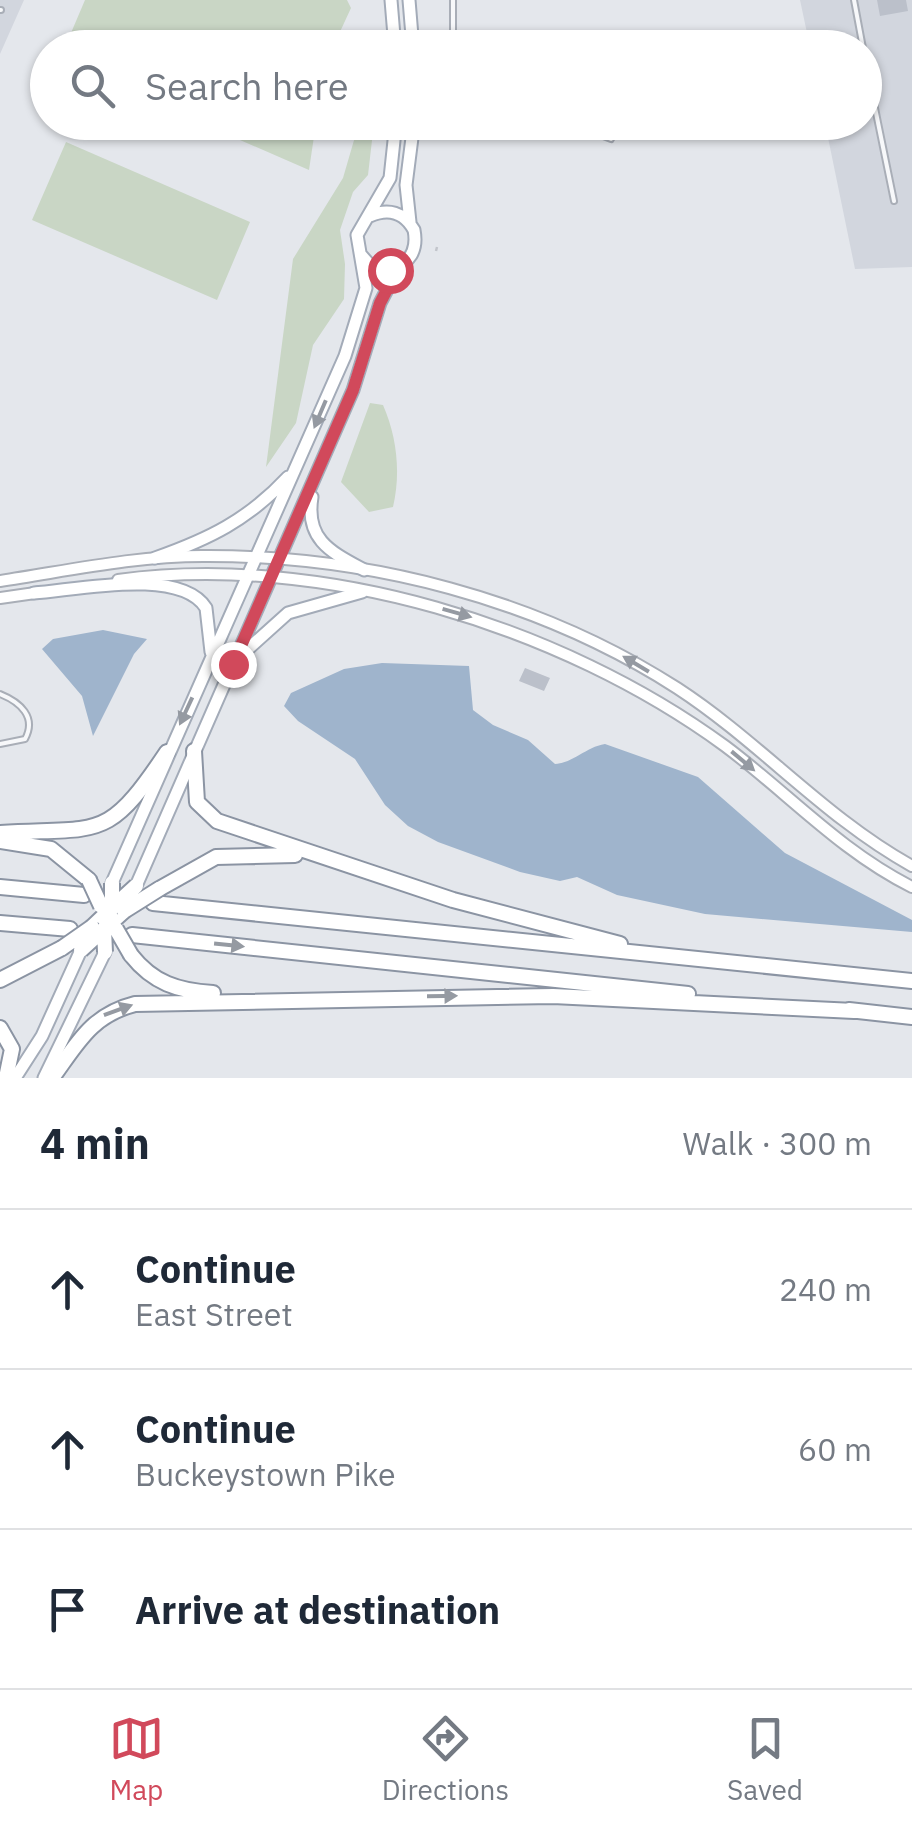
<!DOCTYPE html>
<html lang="en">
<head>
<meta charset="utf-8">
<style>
	:root { --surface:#fff; --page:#f2f2f3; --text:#1f2937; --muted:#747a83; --line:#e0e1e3; --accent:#d1495b }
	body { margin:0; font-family:"IBM Plex Sans",sans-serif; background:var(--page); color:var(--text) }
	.stop { position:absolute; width:30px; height:30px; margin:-22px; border:8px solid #d1495b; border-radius:50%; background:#fff }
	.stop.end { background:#d1495b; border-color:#fff; box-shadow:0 2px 10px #0008 }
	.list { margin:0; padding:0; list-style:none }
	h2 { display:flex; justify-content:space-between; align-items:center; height:130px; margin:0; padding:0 40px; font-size:42px }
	h2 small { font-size:32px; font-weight:400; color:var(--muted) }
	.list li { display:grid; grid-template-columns:65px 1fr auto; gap:30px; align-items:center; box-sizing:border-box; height:160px; padding:0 40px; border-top:2px solid var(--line) }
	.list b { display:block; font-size:38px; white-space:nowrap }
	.list p { margin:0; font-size:32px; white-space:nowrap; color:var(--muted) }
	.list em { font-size:32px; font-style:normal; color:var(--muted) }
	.icon { flex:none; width:55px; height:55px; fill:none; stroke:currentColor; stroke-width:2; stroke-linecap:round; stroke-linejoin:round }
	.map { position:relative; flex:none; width:912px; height:1078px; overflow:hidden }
	.search { position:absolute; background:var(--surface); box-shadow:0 2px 8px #0004; left:30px; right:30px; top:30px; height:110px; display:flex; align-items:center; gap:25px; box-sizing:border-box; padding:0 35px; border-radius:55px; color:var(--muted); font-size:38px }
	.sheet { height:610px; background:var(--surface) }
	nav { display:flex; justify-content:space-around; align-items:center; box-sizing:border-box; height:140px; border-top:2px solid var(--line); background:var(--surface); font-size:28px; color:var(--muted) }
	nav a { display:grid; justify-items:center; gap:5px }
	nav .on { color:var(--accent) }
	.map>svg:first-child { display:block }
</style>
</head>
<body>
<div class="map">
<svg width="912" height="1078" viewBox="0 0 912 1078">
	<rect width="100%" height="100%" fill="#e4e7ec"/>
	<path fill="#d2d6de" d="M0,0H24L0,54Z
		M800,0H912V267L855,269L825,123L864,122V48L810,47Z"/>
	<path fill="#c9d6c5" d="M85,0H347L351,8L333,47H65Z
		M201,123H316L309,170Z
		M359,123H374L368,175L353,192L340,230L345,264L344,299L313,345L296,423L266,467L293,259L343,178Z
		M66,142L250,222L217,300L32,220Z
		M370,403L383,405C397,437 401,473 393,507L369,512L341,482Z"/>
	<path fill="#9fb4cc" d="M103,630L147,639L134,654L93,736L82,696L42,649L53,639Z
		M382,663L469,666L473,710L493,725L528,740L555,764C573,763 586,747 605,744L698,777L785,853L912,920V932L705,914L617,895L577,877L560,881L520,872L438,842L408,826L385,805L355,759L298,721L284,706L291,693L344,669Z"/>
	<path fill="#bbc0ca" d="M877,0H906L908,11L880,16Z
		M525,668L550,678L544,691L519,681Z"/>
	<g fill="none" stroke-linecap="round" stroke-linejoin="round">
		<g stroke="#a9aeb7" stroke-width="8">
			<path id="lane" d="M854,0L863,48
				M0,10H1
				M453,48V0
				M864,54L894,201
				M567,122L611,139
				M0,694C20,702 37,717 25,739L0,744"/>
		</g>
		<g stroke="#a9aeb7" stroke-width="14">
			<path id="secondary" d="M118,580C321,552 561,626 725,746C788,793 840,851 912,887
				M0,581C67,571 134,556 203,556C368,555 538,599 677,688C760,742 825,818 912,866
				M0,598L42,592"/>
		</g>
		<g stroke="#a3abb8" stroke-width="15">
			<path id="primary" d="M391,0L395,48
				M409,0L413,48
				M410,222L406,185L414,122
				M361,255L369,264L390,270C410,264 418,250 414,230C404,212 388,208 370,216
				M312,497C305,540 331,552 364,570
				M155,558C209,539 248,520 288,477
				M34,593C77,590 180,567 206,608L211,652
				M239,657L288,613L362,592
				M112,883L345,356L366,288L357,235L390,178L396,122
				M136,886L353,390L380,303L399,267
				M15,1078L42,1036L81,950
				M44,1078L105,952"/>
		</g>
		<g stroke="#8b94a3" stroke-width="18">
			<path id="highway" d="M194,751L197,802L217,821L453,900L620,944
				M0,833C102,827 106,843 167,752
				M0,841L51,849L89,880
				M0,887L84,895
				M159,889L216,857L295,855
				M153,903L912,981
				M0,923L70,929
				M92,927L112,908
				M104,929L124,911
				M132,935L688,994
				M131,955C153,983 178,991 213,993
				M0,980L62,948
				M849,1010L912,1017
				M0,1028L12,1049L6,1078
				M52,1078C77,1044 91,1015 135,1004L553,996L854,1011"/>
		</g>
		<path stroke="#c2c5cb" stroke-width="2.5" stroke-dasharray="8 8" stroke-linecap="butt" d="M436,251L437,247"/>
		<use href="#lane" stroke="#f7f8fa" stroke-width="4"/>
		<use href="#secondary" stroke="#fff" stroke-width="10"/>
		<use href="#primary" stroke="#fff" stroke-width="11"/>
		<use href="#highway" stroke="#fff" stroke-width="14"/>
		<g stroke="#8b94a3" stroke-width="18" stroke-linecap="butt">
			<path id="highway-bridge" d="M89,880L101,906
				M112,908L136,886
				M112,908V883
				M124,911L159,889
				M104,929L105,952
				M116,929L131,955
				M62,948L92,927
				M81,950L104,929"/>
		</g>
		<use href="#highway-bridge" stroke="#fff" stroke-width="14"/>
	</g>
	<defs><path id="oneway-solid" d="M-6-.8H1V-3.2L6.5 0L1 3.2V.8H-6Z" transform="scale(2.5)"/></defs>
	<g fill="#959aa2">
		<use href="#oneway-solid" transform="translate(320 414) rotate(113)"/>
		<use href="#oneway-solid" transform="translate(457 613) rotate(16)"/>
		<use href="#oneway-solid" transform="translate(636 664) rotate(-149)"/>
		<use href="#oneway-solid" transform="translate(186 711) rotate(115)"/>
		<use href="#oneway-solid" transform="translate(743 761) rotate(40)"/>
		<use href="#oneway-solid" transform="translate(229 945) rotate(6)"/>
		<use href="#oneway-solid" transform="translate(442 996) rotate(-1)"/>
		<use href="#oneway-solid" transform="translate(118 1010) rotate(-20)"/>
	</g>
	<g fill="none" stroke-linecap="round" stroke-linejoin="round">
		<path stroke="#d1495b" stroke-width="12" d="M233,664L353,390L380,303L399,267L390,270"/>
	</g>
</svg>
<div class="stop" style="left:390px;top:270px"></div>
<div class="stop end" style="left:233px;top:664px"></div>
<div class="search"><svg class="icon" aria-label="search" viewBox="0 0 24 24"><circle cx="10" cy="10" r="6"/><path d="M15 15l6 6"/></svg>Search here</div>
</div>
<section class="sheet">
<h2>4 min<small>Walk · 300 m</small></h2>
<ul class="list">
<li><svg class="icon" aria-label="ahead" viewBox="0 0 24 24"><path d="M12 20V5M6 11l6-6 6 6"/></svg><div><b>Continue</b><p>East Street</p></div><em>240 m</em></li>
<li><svg class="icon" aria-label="ahead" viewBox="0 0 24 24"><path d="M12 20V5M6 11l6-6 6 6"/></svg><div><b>Continue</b><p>Buckeystown Pike</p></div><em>60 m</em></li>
<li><svg class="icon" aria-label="arrive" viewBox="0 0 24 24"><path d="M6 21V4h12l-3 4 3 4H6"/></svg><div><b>Arrive at destination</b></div></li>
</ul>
</section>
<nav>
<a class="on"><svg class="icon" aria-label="map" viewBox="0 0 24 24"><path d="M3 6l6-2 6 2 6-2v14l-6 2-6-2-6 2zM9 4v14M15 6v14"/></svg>Map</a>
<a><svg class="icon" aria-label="directions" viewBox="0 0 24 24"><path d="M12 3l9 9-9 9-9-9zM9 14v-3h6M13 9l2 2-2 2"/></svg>Directions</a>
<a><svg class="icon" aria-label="saved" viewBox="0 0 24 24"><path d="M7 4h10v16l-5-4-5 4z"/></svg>Saved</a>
</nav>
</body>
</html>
